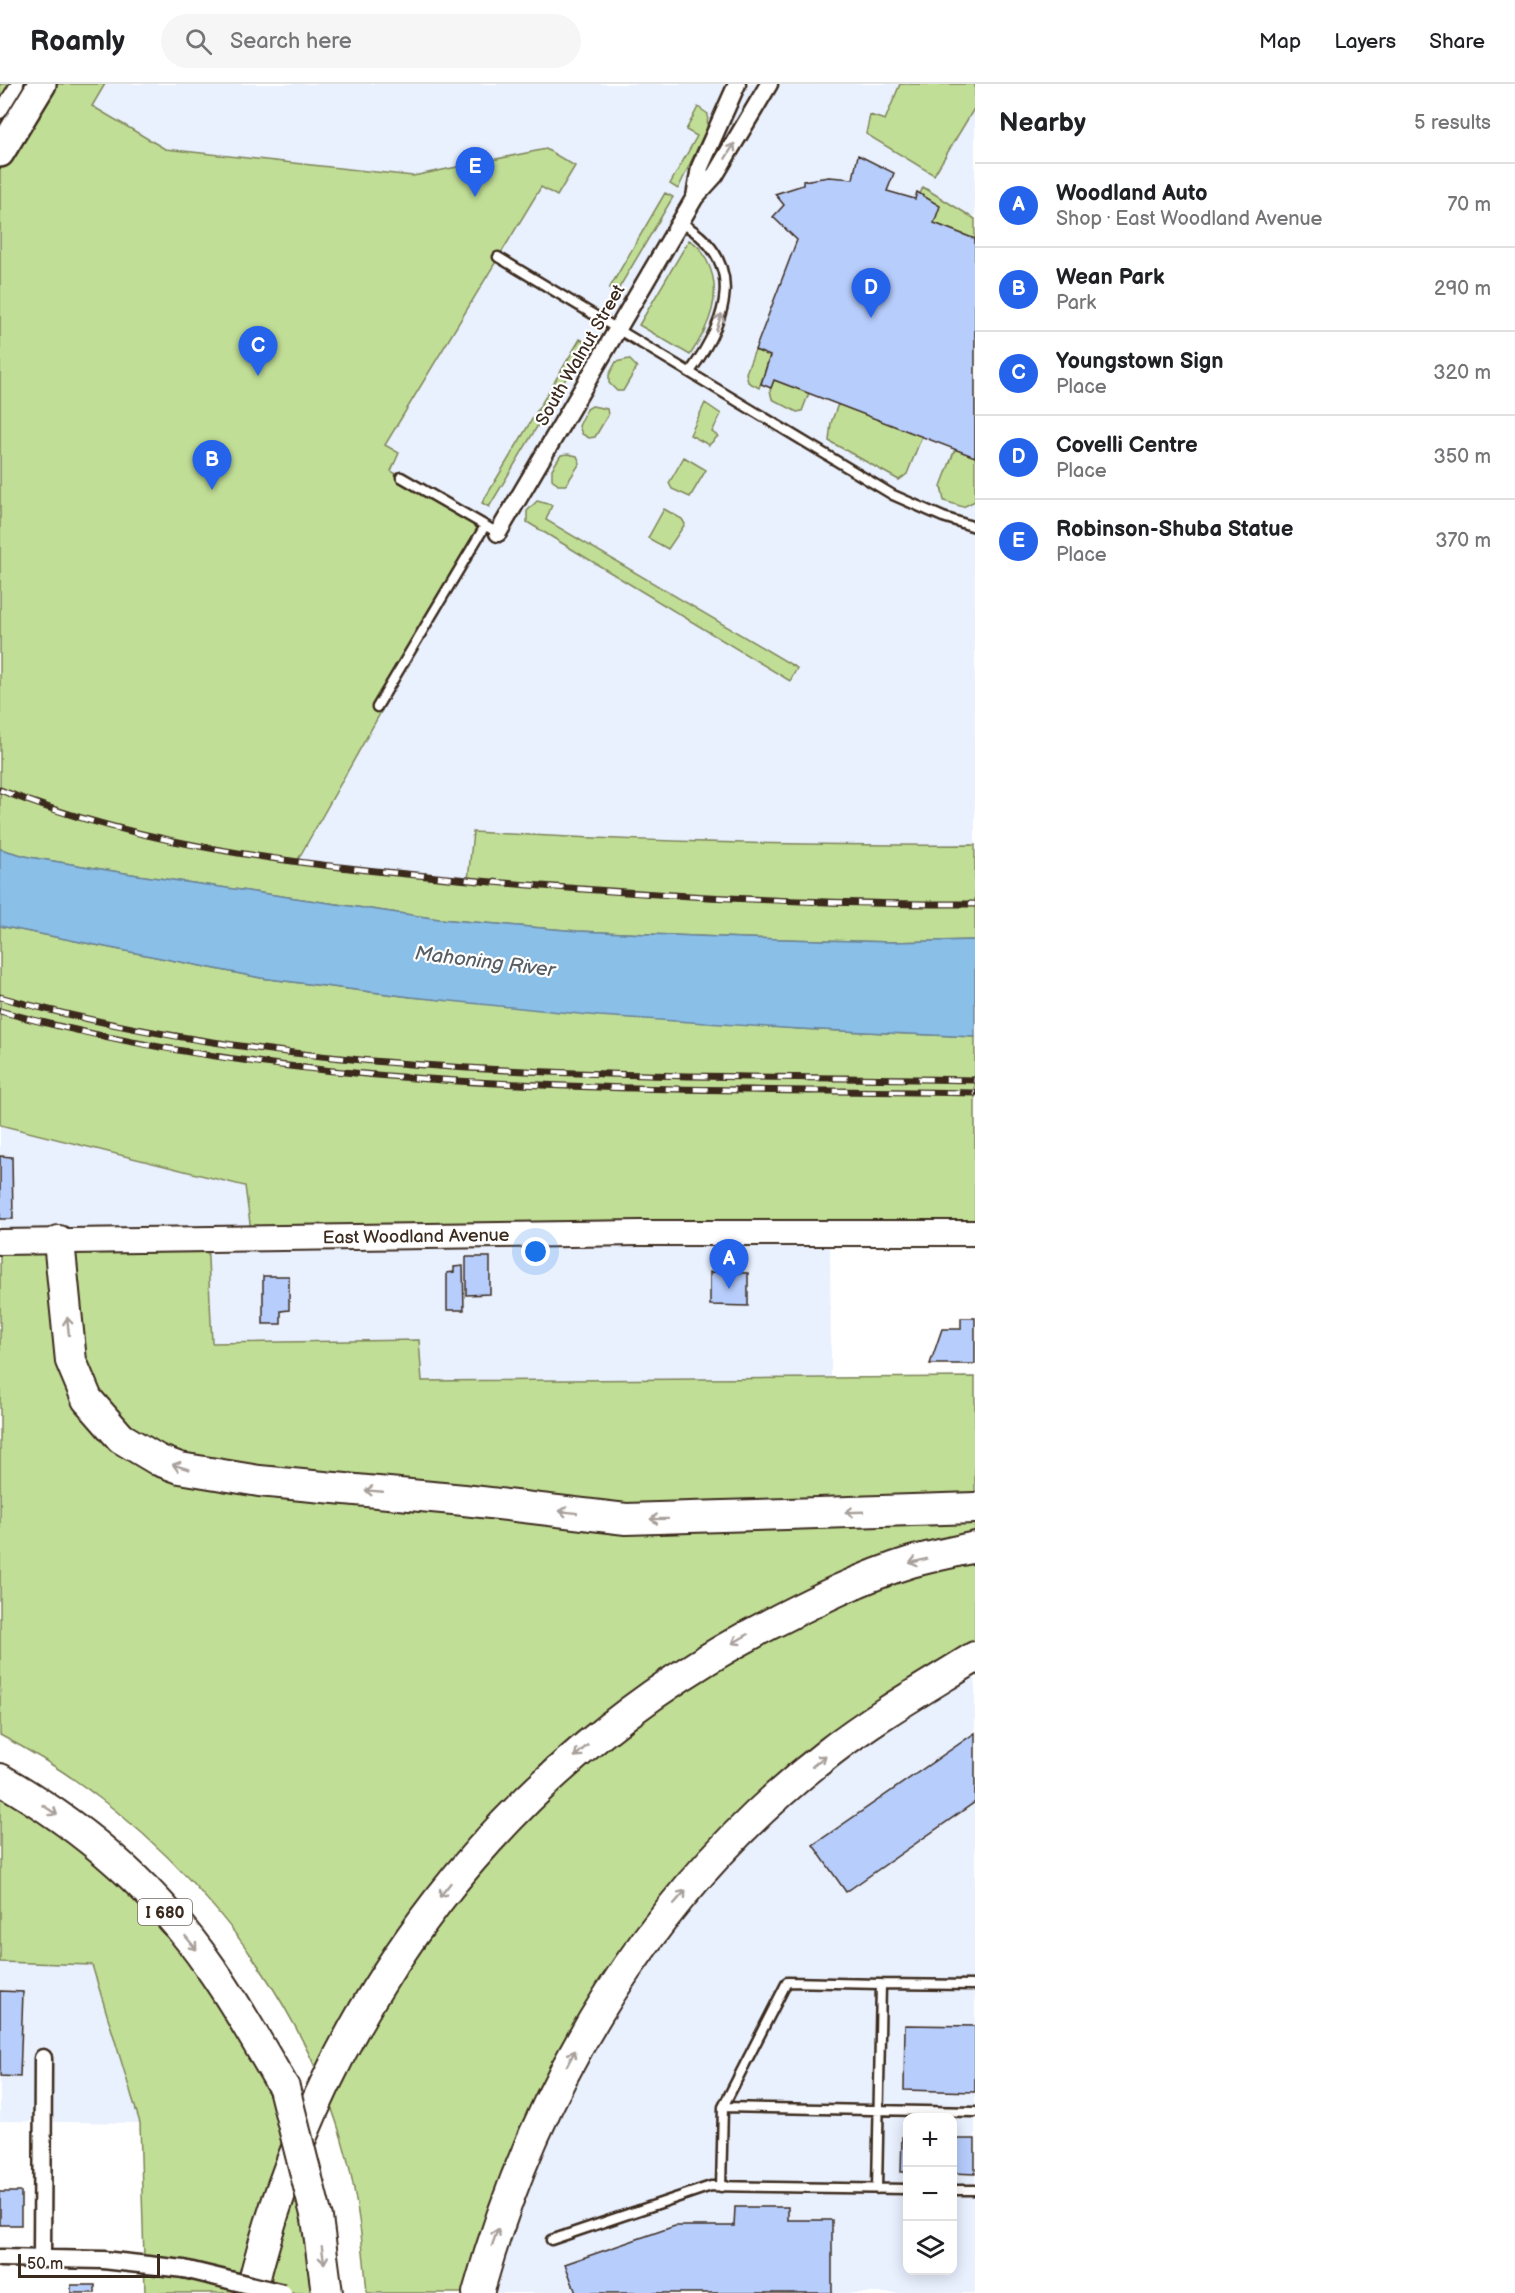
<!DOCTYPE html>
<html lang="en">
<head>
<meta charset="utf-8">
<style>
	:root { --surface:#fff; --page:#f6f6f6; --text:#202124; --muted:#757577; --line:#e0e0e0; --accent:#2563eb }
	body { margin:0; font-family:"Balsamiq Sans",sans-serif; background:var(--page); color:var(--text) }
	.controls { position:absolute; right:18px; bottom:18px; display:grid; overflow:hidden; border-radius:12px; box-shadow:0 3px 15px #0003 }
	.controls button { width:54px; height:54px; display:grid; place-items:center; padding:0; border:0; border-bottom:2px solid var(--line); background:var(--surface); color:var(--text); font:30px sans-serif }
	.scale { position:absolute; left:18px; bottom:15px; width:142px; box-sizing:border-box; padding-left:6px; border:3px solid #3b2a1e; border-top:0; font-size:16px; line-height:21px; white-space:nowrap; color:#3b2a1e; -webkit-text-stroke:4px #fff; paint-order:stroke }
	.you { position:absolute; left:536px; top:1168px; width:21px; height:21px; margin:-15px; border:4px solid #fff; border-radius:50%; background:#1a73e8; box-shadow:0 0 0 9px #1a73e833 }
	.badge { display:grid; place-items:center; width:39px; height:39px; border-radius:50%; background:var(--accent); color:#fff; font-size:20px; font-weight:700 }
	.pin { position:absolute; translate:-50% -50px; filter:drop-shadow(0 2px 3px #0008) }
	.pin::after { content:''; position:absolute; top:32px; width:21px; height:18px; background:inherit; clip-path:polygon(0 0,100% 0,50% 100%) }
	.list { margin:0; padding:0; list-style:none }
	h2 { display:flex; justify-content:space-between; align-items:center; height:78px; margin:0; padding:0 24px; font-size:26px }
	h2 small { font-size:20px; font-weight:400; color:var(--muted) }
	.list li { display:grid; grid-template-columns:39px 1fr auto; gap:18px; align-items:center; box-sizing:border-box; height:84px; padding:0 24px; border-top:2px solid var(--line) }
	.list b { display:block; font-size:22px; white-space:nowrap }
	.list p { margin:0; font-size:20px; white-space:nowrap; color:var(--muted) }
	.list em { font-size:20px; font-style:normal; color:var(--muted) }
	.icon { flex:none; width:33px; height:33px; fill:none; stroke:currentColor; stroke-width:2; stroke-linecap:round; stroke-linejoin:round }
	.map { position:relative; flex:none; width:975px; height:2209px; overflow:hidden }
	header { display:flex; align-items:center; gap:36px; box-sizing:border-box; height:84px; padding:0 30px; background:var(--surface); border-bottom:2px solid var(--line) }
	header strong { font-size:28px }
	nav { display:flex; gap:33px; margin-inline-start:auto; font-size:21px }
	.search { width:420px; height:54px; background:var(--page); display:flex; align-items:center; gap:15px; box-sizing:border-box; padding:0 21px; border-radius:33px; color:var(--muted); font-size:22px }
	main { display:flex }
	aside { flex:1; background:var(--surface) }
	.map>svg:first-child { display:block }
</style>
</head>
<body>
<header>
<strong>Roamly</strong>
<div class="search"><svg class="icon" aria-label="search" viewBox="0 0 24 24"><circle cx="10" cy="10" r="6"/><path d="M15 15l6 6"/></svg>Search here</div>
<nav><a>Map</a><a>Layers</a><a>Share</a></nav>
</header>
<main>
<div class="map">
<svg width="975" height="2209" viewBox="0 0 975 2209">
	<rect width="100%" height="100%" fill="#fff"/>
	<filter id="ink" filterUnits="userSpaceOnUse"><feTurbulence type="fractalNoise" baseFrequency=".0167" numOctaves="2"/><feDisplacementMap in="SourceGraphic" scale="12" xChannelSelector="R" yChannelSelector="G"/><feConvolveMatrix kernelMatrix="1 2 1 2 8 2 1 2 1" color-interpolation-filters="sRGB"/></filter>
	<g filter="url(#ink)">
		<path fill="#e9f0fe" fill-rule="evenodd" d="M105,0H975V820L517,800L296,779L382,626L377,623L401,393L376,378L541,102L546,65L413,92L165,65L92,22Z
			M0,1041L246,1102L252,1154L830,1149L831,1294L421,1297L419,1256L212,1259L207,1155L0,1158Z
			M975,1573V2209H478L533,2049L726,1761ZM908,2034H952V2186H908Z
			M0,1878L92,1881L140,2039L0,2037Z"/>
		<path fill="#c1de96" stroke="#7e845a" stroke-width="1.5" d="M0,0H105L92,22L165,65L413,92L546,65L575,82L557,112L541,103L385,361L399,369L391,387L485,442L377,623L382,626L296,779L468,796L473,748C640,758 807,762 975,761V856L892,858L744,854L577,847L439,835L131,790L29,773L0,765Z
			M900,0H975V23L934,91L866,50L870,31L885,36Z
			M698,23L708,30L707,44L678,105L670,100L697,52L686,46Z
			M923,103L975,135V155L934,139L920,110Z
			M665,109L673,113L616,209L609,205Z
			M689,156C699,161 703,168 707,177C724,210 709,243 690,271L639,241Z
			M580,255L587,259L489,423L482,419Z
			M755,266L770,272L759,304L748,298L746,289Z
			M629,275L637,283L623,307H617L609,299V291L616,278Z
			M774,296L809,309L802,327L797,328L772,315L770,306Z
			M705,319L721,330L712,348L718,352L709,361L690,351Z
			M838,320L922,352L907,390L899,396L829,357L831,339Z
			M592,322L607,325L608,331L595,353L589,354L582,350L579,342L587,325Z
			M955,365L975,373V417L963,423L944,417L941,402Z
			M568,370L577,372L580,379L566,401H558L552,395V385L561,371Z
			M684,373L706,386L690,413L672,405L669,399Z
			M537,417L552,421L546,436L797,584L790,597L527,438V427Z
			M664,425L682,435L685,440L668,465L648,454Z
			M0,842L261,894L411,913L799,945L975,953V1149L252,1154L245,1102L0,1041Z
			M207,1154L212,1259L419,1256L422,1297L975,1293V1573L865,1642L631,1876L478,2209H367C363,2163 358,2114 346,2070C299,1894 162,1734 0,1651V1158Z
			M0,1695L110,1772L284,2004L327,2209H145L140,2039L92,1881L0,1878Z"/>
		<path fill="#8abfe7" stroke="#6a8397" stroke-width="1.5" d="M0,765L29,773L131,790L439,835L577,847L744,854L892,858L975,856V953L799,945L599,932L411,913L261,894L0,842Z"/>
		<path fill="#b7cdfc" stroke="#3b2a1e" stroke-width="1.5" d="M858,71L894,89L887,107L915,115L917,108L940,122L934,139L975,155V373L774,296L771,304L761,300L770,272L755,266L797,156L773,133L784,121L775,110L803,101V97L829,93L853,95Z
			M0,1072L12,1073L13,1135H0Z
			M466,1173H490V1210L466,1211Z
			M463,1182L464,1226H447V1189L454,1188V1183Z
			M710,1188L748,1189V1222L710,1221Z
			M263,1192H289V1226L281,1227V1240H263Z
			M961,1234H975V1280H930L942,1245H961Z
			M975,1649V1718L846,1808L813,1761Z
			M0,1907L23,1908L20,1993L0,1992Z
			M905,1941L975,1942V2008L904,2006Z
			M902,2053L908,2054V2088H901Z
			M952,2055H975V2090L952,2089Z
			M0,2108H21V2141H0Z
			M735,2123H788V2136H832V2209H576L565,2180L675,2142H734Z
			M71,2201H95V2209H71Z"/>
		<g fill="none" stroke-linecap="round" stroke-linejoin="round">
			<g stroke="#3b2a1e" stroke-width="13">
				<path id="service" d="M680,138C748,177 728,235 690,288
					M498,173L893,411L943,433L975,443
					M401,393L498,449
					M377,623L485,442
					M723,2023L787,1898L881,1900
					M721,2103L723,2023L975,2028
					M877,2105L881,1900L975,1901
					M952,2106H975
					M551,2156L711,2102L908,2105"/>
			</g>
			<g stroke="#3b2a1e" stroke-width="16">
				<path id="pedestrian" d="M0,28L17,0"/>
			</g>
			<g stroke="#3b2a1e" stroke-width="21">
				<path id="minor" d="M695,113L700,83L737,0
					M498,449L695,113L715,91L769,0
					M0,2174L103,2176L184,2185
					M42,2174L43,1974"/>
			</g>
			<g stroke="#3b2a1e" stroke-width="28">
				<g id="secondary">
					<path id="s1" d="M0,1158L640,1149H975"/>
				</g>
			</g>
			<g stroke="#3b2a1e" stroke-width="32">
				<path id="primary" d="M0,69L42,0"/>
			</g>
			<g stroke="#3b2a1e" stroke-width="34">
				<path id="motorway" d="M59,1157L71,1277L87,1315L121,1354L158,1376L180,1384L259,1397L464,1416L626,1435L975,1424
					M0,1695C82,1742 156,1805 210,1883C237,1921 260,1963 284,2004
					M317,2134L327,2209
					M251,2209C320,1921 506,1676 770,1540C815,1517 862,1493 911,1478C932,1472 954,1468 975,1463
					M478,2209C537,1995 654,1804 831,1667C876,1632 927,1603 975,1573"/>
			</g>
			<use href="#service" stroke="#fff" stroke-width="8"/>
			<use href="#pedestrian" stroke="#fff" stroke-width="12"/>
			<use href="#minor" stroke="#fff" stroke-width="16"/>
			<use href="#secondary" stroke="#fff" stroke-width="24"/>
			<use href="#primary" stroke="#fff" stroke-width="27"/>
			<use href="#motorway" stroke="#fff" stroke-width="30"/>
			<g stroke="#3b2a1e" stroke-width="7">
				<path id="rail" d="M0,706C154,767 317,782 480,797C645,811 809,821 975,820
					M0,913C310,1000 655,990 975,996
					M0,927C311,1014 654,1003 975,1009"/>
			</g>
			<use href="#rail" stroke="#fff" stroke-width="4.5" stroke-dasharray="14" stroke-linecap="butt"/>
			<g stroke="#3b2a1e" stroke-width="21" stroke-linecap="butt">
				<path id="minor-bridge" d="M184,2185L283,2209"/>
			</g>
			<g stroke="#3b2a1e" stroke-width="34" stroke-linecap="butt">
				<path id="motorway-bridge" d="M284,2004L317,2134"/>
			</g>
			<use href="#minor-bridge" stroke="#fff" stroke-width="16"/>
			<use href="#motorway-bridge" stroke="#fff" stroke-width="30"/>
		</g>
		<defs><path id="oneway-shaft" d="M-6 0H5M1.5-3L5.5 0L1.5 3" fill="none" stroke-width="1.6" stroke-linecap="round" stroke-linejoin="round" transform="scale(1.5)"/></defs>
		<g stroke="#a79f9a">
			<use href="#oneway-shaft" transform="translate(730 67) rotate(-59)"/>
			<use href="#oneway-shaft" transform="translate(719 238) rotate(-72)"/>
			<use href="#oneway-shaft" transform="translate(68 1242) rotate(-96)"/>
			<use href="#oneway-shaft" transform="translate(181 1383) rotate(-163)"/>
			<use href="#oneway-shaft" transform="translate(374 1407) rotate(-175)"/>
			<use href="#oneway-shaft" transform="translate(568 1428) rotate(-173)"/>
			<use href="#oneway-shaft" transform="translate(854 1428) rotate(178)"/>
			<use href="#oneway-shaft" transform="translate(659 1435) rotate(179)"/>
			<use href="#oneway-shaft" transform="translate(918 1477) rotate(166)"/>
			<use href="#oneway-shaft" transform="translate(740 1555) rotate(150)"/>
			<use href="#oneway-shaft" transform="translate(581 1667) rotate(138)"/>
			<use href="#oneway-shaft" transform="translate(819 1677) rotate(-39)"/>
			<use href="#oneway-shaft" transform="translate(50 1726) rotate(34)"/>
			<use href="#oneway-shaft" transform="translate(445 1806) rotate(128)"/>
			<use href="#oneway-shaft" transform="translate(680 1813) rotate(-49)"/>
			<use href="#oneway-shaft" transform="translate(191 1859) rotate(51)"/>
			<use href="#oneway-shaft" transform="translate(571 1974) rotate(-62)"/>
			<use href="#oneway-shaft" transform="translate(495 2153) rotate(-71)"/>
			<use href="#oneway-shaft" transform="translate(323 2171) rotate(82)"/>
		</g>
	</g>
	<g text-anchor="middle" stroke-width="4.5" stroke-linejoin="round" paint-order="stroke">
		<rect fill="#fff" stroke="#766a62" stroke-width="1.5" x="138" y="1815" width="54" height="26" rx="4.5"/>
		<g font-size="16" font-weight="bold" fill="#3b2a1e">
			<text x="165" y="1834">I 680</text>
		</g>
		<g font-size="18" fill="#3b2a1e" stroke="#fff">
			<text transform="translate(580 271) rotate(-60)" y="6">South Walnut Street</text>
			<text dy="6" stroke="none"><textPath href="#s1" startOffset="416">East Woodland Avenue</textPath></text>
		</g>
		<g font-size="20" font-style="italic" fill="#575e64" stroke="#fff">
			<text transform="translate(485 877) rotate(7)" y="7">Mahoning River</text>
		</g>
	</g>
</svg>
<div class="controls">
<button>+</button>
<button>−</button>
<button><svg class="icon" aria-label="layers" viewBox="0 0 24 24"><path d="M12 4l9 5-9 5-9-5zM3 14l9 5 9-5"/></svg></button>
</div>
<div class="scale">50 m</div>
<div class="you"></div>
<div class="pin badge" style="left:729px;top:1205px">A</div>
<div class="pin badge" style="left:212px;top:406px">B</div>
<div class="pin badge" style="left:258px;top:292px">C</div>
<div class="pin badge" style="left:871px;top:234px">D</div>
<div class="pin badge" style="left:475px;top:113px">E</div>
</div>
<aside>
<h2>Nearby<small>5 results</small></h2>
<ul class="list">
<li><span class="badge">A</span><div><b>Woodland Auto</b><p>Shop · East Woodland Avenue</p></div><em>70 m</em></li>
<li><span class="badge">B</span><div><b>Wean Park</b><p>Park</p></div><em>290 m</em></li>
<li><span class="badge">C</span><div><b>Youngstown Sign</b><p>Place</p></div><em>320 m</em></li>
<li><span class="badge">D</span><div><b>Covelli Centre</b><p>Place</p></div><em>350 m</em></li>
<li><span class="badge">E</span><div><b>Robinson-Shuba Statue</b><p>Place</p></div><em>370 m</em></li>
</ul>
</aside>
</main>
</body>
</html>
